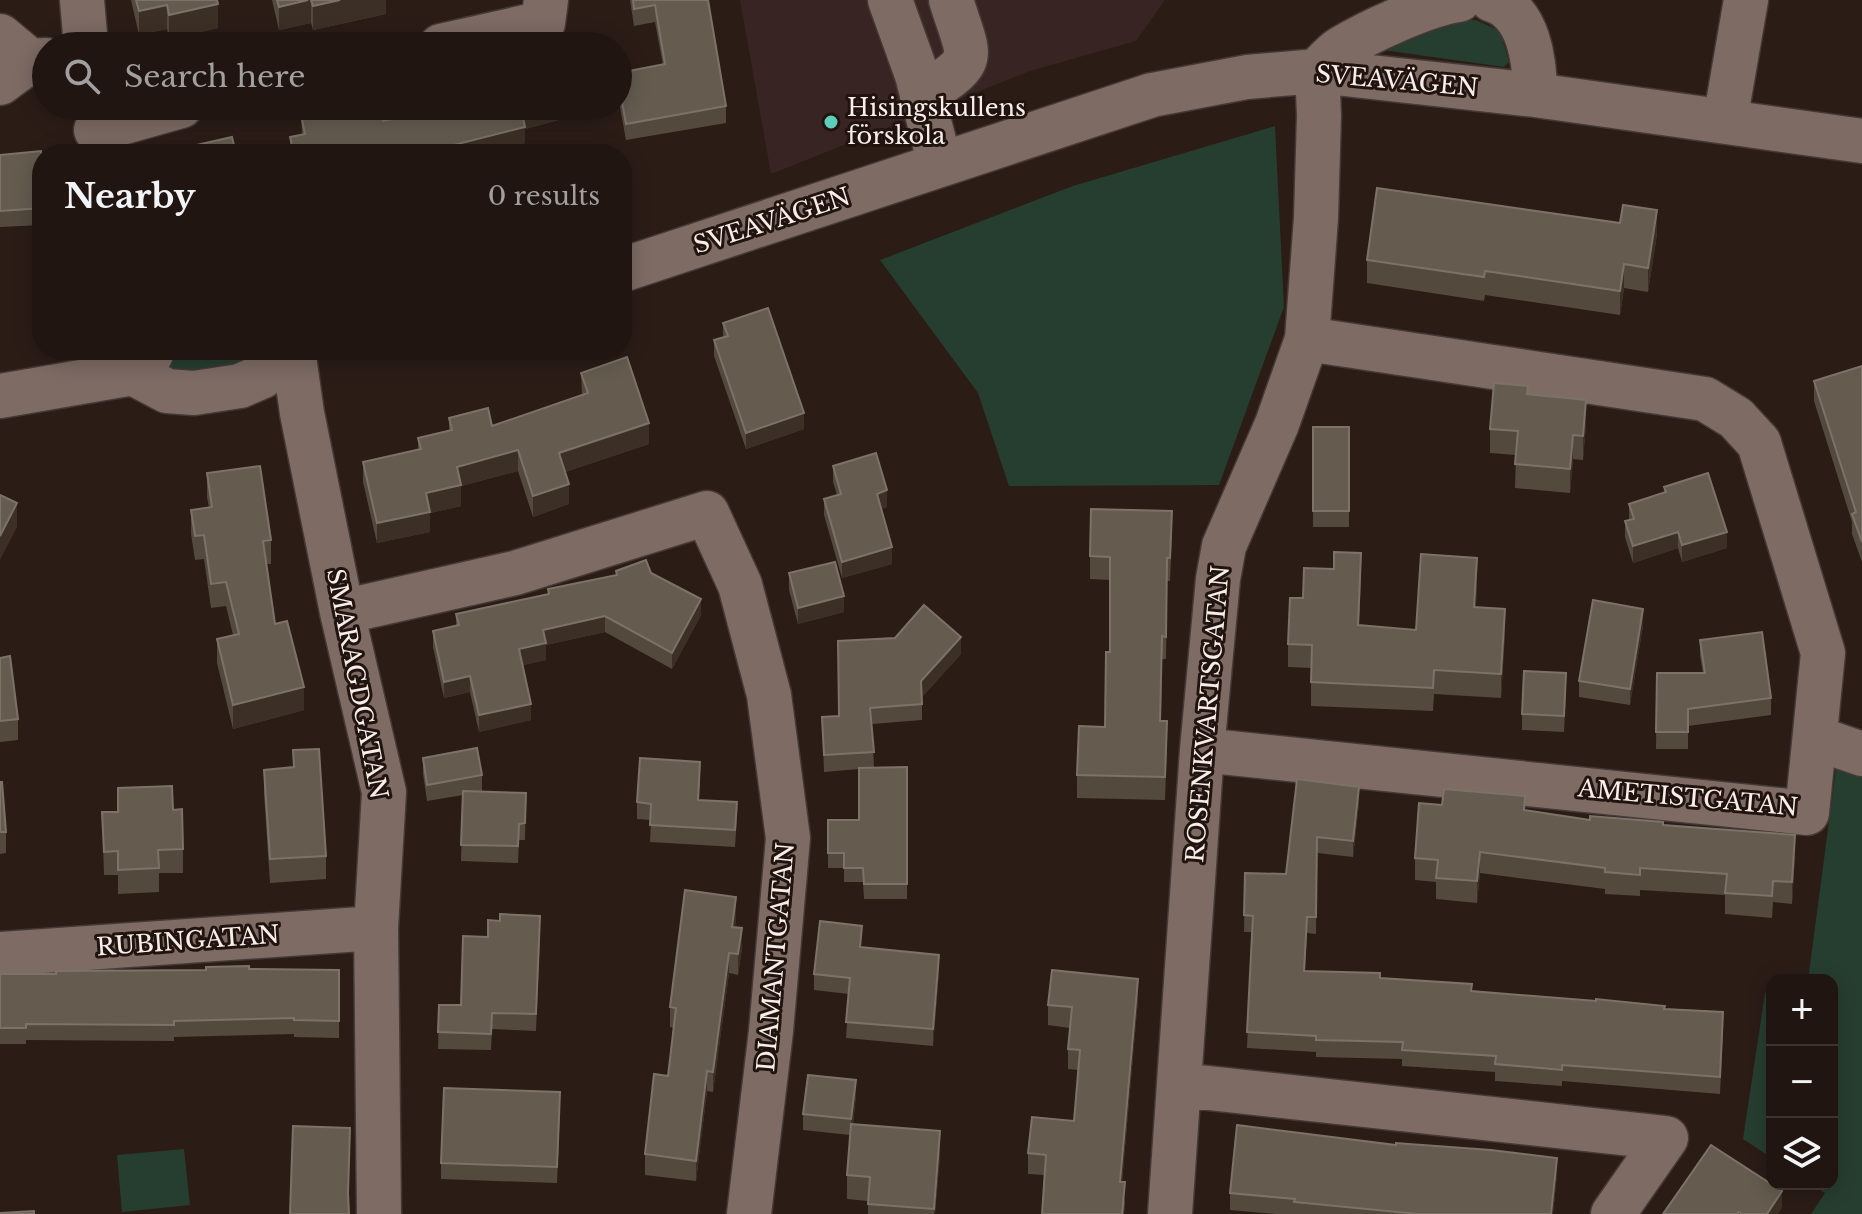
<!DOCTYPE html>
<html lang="en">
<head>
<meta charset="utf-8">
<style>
	:root { --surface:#201510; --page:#281e19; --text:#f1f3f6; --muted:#a29f9f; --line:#3d3430 }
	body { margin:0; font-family:"Libre Baskerville",serif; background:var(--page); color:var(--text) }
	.controls { position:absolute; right:24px; bottom:24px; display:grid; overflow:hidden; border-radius:16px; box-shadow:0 4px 20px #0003 }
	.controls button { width:72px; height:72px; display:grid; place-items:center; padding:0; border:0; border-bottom:2px solid var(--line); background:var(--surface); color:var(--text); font:40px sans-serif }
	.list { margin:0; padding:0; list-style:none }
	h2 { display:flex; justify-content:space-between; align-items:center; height:104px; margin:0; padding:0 32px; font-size:34px }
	h2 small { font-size:26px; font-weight:400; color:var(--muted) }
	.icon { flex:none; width:44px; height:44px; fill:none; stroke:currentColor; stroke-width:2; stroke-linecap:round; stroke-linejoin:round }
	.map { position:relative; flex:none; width:1862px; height:1214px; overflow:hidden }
	.search { position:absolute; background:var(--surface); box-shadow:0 4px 20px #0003; left:32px; top:32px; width:600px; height:88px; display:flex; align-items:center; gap:20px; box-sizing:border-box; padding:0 28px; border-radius:44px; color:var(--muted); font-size:30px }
	.panel { position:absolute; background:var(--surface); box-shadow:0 4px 20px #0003; left:32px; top:144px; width:600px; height:216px; border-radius:32px }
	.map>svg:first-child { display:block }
</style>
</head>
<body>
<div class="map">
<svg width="1862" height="1214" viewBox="0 0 1862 1214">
	<rect width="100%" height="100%" fill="#2b1c16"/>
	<path fill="#382523" d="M740,0H1165L1136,41L1030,71L771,174Z"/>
	<path fill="#263e2f" d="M1476,20L1500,31L1509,62L1504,67L1383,50L1458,21Z
		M1275,126L1284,307L1219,485L1009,486L978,393L880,260L1073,186Z
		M175,350H266L267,353L187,382L160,363Z
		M1837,761L1862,762V1214H1811L1825,1193L1812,1184H1832V980H1808Z
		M1772,992V1158L1743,1139L1765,993Z
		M184,1149L190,1205L122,1212L117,1155Z"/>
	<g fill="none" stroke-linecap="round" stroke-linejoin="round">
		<g stroke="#443936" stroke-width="47">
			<path id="minor" d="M82,0L86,46
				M890,0L917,75L940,164
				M1492,0C1529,11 1535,61 1535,95
				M0,36L30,61
				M441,46L543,23L546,0
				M0,83L30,61L46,60
				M922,96C979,58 971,63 951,0
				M1725,121L1746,0
				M96,130L181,106
				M622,270L1152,95L1247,77L1317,71L1535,95L1862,141
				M293,350L302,413L342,612L384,792L376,928L379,1214
				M133,373L167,391L194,393L240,386L263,376L291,350
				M0,396L133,373L151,354
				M342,612L515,573L707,513L740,585L769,695L788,838L771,1031L749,1214
				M1816,738L1862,754
				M1202,750L1807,813L1823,653L1759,443L1736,418L1705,399L1307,339
				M0,954L376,928
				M1181,1085L1666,1138L1613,1214
				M1170,1214L1202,750L1218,579L1224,546L1277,424L1307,339L1316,218L1319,115L1317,71C1324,64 1331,55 1340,49C1368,32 1428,4 1459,0"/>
		</g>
		<use href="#minor" stroke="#7d6b64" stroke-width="44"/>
	</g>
	<path fill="#534a3d" d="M131,0H217L218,28L169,39L167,29L139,35Z
		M272,0H386V14L313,30L311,23L279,30Z
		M630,0H708L726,106V123L626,140L618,96V73L663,65L655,22L634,26Z
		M437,106H570V117L525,129V143L483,154H290V137L302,134L301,115L383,121L437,109Z
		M0,155L42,167V225L0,227Z
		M1657,234L1648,292L1624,288L1620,315L1485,295L1484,301L1367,283V260Z
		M723,323L804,429L746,449L714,356V340L723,337Z
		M1862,366V562L1852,534V522L1814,401V381Z
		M581,373L649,444L565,472L569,504L533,517L518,471L461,486V506L430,513V532L377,543L363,482V462L418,450V438L449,431V418L492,426L582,395Z
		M1528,394L1586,424L1583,460L1573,459L1570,493L1515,488L1516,455L1490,453V429Z
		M1313,427H1349V527H1313Z
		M833,466L887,507L881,509L892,564L842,578L824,515V499L837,495L833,482Z
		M207,473L271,540V564H266L275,624L304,710L233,729L217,663V639L233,635L226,606L211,608L204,559L195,560L191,534V510L209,508L207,497Z
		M1664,487L1727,548L1682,562L1678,548L1633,563L1625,537V521L1629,520V504L1664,493Z
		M1172,534L1170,581H1167L1166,659H1162L1161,721L1167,744L1165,800L1077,798V775L1105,727L1110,652V580L1090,579V556Z
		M616,571L651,573L701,615L672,669L605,632L546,645V660L523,665L531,720L479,732L470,692L444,698L433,647V631L456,625V614L548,595V589L616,575Z
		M789,573L844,612L798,624L789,590Z
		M1361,577L1359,626L1416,630L1477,582L1476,607L1505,633L1501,698L1434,694L1433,711L1311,706V668L1288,667V644L1303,598Z
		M1643,625L1630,705L1579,697V681Z
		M1700,640L1771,698V715L1688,726V749H1656L1657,673H1703L1700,656Z
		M961,654L922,697V720L872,724L874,768L907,767V899H864L863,882H844V868H828V820H859V769L824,772L822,717L839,716Z
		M0,658L18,719V740L0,742Z
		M1566,689L1564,732L1522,730V714Z
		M293,750L326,856V879L270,883L264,794V770L293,768Z
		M423,758L482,775V792L526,793L525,840H519L518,863L461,861L463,795L427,801L423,774Z
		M700,778L699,800L737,818L735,847L650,842L651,820L637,819V802Z
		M1297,779L1359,803L1353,857L1317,853L1316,934L1307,933L1305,971L1380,978L1472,991L1665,1009L1723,1029L1720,1094L1562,1081V1086L1495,1081V1072L1402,1066V1059L1316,1057V1052L1247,1048L1252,932H1244L1245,873L1286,874Z
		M0,782L6,832V853L0,854Z
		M118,788L173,810L183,849V873H159V892L118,894V875H104L102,812H118Z
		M1525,811L1590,820L1663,825L1795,856L1792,904L1773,902L1772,918L1725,914V895L1640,890V896L1605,894V889L1480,873L1477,903L1436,899V882L1415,880V858Z
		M736,917L735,927L742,948L738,975L729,973L713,1092L707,1091L696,1181L645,1175V1154L668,1076L674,1028L670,1027V1007Z
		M540,932L536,1031L492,1029L491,1050L438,1049L439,1005H461L488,937Z
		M862,947L939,972L933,1046L846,1038L849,994L814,990V974Z
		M249,969L339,970V1038L294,1037V1034L174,1037V1041L26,1040V1044H0V974H56Z
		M1138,999L1122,1182L1125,1203L1124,1214H1042L1044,1175L1028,1174V1153L1074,1121L1078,1070L1068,1069V1049L1070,1028L1048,1025V1005Z
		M856,1096L853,1124L940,1155L935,1214H868V1201L847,1199V1175L850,1135L803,1130V1114Z
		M560,1109L557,1183L441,1179V1163Z
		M1557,1174L1553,1214H1276L1230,1210V1193Z"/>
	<path fill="#3c3026" d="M308,0H311V23L279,30V7Z
		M340,0H386V14L313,30V6Z
		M218,4V28L169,39V15Z
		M167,5V29L139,35V11Z
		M550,106H570V117L525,129V143L483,154H426V152L522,113Z
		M394,145V154H352Z
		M1657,210V234L1648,292V268Z
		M1624,264V288L1620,315V291Z
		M1586,400V424L1583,460V436Z
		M804,413V429L746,449V433Z
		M649,423V444L559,474V453Z
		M1573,435V459L1570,493V469Z
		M518,450V471L461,486V506L430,513V532L377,543V523L426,493L457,467Z
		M569,484V504L533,517V496Z
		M887,490V507L877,510V494Z
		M17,503V527L0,560V536Z
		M1678,532V548L1633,563V546Z
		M1727,532V548L1682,562V545Z
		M892,547V564L842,578V562Z
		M1477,558V582L1474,631V607Z
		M844,596V612L798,624V608Z
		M701,599V615L672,669V653Z
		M1505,609V633L1501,698V674Z
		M1643,609V625L1630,705V689Z
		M605,616V632L546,645V660L519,666V649L543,630Z
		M961,637V654L921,698V681Z
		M470,676V692L444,698V682Z
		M304,687V710L233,729V705Z
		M531,704V720L479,732V715Z
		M1359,787V803L1353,857V841Z
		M1795,835V856L1792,904V882Z
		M1480,852V873L1477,903V881Z
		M736,897V917L732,947V927Z
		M742,928V948L738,975V954Z
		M729,953V973L713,1092V1072Z
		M939,955V972L933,1046V1029Z
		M1138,979V999L1120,1202V1182Z
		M707,1071V1091L696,1181V1161Z
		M856,1080V1096L851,1136V1119Z
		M940,1131V1155L935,1214H934Z
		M1557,1158V1174L1553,1214H1551Z
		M1782,1191V1208L1778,1214H1767Z"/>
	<path fill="#655c4f" stroke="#7c7268" stroke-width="2" d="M136,0H217L218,4L169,15L167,5L139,11Z
		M277,0H308L279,7Z
		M311,0H340L313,6Z
		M633,0H708L726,106L626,124L618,80V73L665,64L655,5L634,9Z
		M342,106H380L383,121L440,109L439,106H550L522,113L525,127L426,152V154H396L394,145L352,154H294L290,137L305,134L301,115Z
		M232,137L236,154H157Z
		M268,150L269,154H249Z
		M41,151L42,208L0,211V155Z
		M1377,188L1620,223L1623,205L1657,210L1648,268L1624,264L1620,291L1485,271L1484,277L1367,260Z
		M768,308L804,413L746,433L714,340L728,336L723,323Z
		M627,357L649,423L559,453L569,484L533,496L518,450L457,467L461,485L426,493L430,512L377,523L363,462L421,449L418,438L452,430L449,418L488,408L492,426L588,393L581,373Z
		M1862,366V542L1852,514L1856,512L1814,381Z
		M1494,383L1528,386L1527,394L1586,400L1583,436L1573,435L1570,469L1515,464L1518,431L1490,429Z
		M1313,427H1349V511H1313Z
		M876,453L887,490L877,494L892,547L842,562L824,499L841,494L833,466Z
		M260,466L271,540L263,541L275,624L287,621L304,687L233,705L217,639L239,634L226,582L211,584L204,535L195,536L191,510L212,507L207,473Z
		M1708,473L1727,532L1682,545L1678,532L1633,546L1625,521L1634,519L1629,504L1666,492L1664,487Z
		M0,495L17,503L0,536Z
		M1091,509L1172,511L1170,558H1167L1166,637L1162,636L1160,721H1167L1165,777L1077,775L1079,726L1105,727L1106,652H1110V557L1090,556Z
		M1334,552L1361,553L1358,625L1416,630L1421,554L1477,558L1474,607L1505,609L1501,674L1434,670L1433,688L1311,682L1312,645L1288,644L1290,598H1303L1304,568L1334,569Z
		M646,560L651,573L701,599L672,653L605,616L543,630L546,643L519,649L531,704L479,715L470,676L444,682L433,631L459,625L456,614L549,594L548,589L617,575L616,571Z
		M835,562L844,596L798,608L789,573Z
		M1593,600L1643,609L1630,689L1579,681Z
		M924,605L961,637L921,681L922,704L870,708L874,752L824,755L822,717L839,716L838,641L895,638Z
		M1762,632L1771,698L1688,709V732H1656L1657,673H1705L1700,640Z
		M10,656L18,719L0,721V658Z
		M1524,671L1566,673L1564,716L1522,714Z
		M477,748L482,775L427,785L423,758Z
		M319,749L326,856L270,859L264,770L294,767L293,750Z
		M640,758L700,762L698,800L737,802L735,830L650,825L651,804L637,802Z
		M907,767V884H864L863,868H844V853H828V820H859V768Z
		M1297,779L1359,787L1353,841L1317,837L1316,917H1307L1304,971L1380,973V978L1472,984L1471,991L1596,1001V999L1665,1006L1664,1009L1723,1012L1720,1077L1562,1065V1070L1495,1064L1496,1056L1402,1050L1403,1042L1316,1040V1036L1247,1032L1253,916L1244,915L1245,873L1286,874Z
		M0,782H2L6,832H0Z
		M172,786L173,810L182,809L183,849L158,850L159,868L118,870V851L104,852L102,812H118V788Z
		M1444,789L1525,796L1524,810L1590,820V816L1663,822V825L1795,835L1792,882L1773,881L1772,896L1725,893L1727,874L1640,868V875L1605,872V868L1480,852L1477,881L1436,878L1438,860L1415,858L1419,803L1442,805Z
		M463,791L526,793L525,823L519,824L518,846L461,845Z
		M685,890L736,897L732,927L742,928L738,954L729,953L713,1072L707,1071L696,1161L645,1154L654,1074L668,1076L676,1008L670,1007Z
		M500,914L540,916L536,1014L492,1013L491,1034L438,1032L439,1005H461L463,936L488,937V920L500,921Z
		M820,921L862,926L860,947L939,955L933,1029L846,1022L850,978L814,974Z
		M249,966V969L339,970V1021L294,1020V1018L174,1021V1025L26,1024V1028H0V974H56V971L206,970V967Z
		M1052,970L1138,979L1120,1182H1125L1122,1214H1042L1046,1155L1028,1153L1032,1117L1074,1121L1080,1050L1068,1049L1072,1007L1048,1005Z
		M808,1075L856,1080L851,1119L803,1114Z
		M444,1088L560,1092L557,1167L441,1163Z
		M851,1124L940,1131L934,1209L868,1204L870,1177L847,1175Z
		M1237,1125L1396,1145V1143L1491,1150L1557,1158L1551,1214H1418L1294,1202L1295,1199L1230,1193Z
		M293,1126L350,1128L348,1193L349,1214H290Z
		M1711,1145L1782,1191L1767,1214H1742L1739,1212L1737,1214H1663Z
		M34,1211V1214H0V1213Z"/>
	<circle fill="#5cceba" stroke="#21130e" stroke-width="3" cx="831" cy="122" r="8"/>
	<g text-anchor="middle" stroke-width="6" stroke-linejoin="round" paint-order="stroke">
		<g font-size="24" fill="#f7ede9" stroke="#21130e">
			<text transform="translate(1397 81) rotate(5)" y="8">SVEAVÄGEN</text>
			<text transform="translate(772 221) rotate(-18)" y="8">SVEAVÄGEN</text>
			<text transform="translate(357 684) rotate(79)" y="8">SMARAGDGATAN</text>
			<text transform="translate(1208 714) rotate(-85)" y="8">ROSENKVARTSGATAN</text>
			<text transform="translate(1688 798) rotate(5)" y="8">AMETISTGATAN</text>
			<text transform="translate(188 941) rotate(-4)" y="8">RUBINGATAN</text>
			<text transform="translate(776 957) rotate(-85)" y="8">DIAMANTGATAN</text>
		</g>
		<g font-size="24" fill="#f7ede9" stroke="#21130e" text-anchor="start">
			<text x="847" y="116">Hisingskullens<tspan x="847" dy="28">förskola</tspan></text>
		</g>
	</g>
</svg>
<div class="controls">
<button>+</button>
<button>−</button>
<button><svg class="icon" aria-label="layers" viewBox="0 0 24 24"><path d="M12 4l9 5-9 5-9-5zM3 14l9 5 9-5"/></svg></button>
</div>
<div class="search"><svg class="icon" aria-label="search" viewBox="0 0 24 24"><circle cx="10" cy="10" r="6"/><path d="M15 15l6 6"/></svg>Search here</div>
<section class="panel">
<h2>Nearby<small>0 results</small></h2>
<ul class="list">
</ul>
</section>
</div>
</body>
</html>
